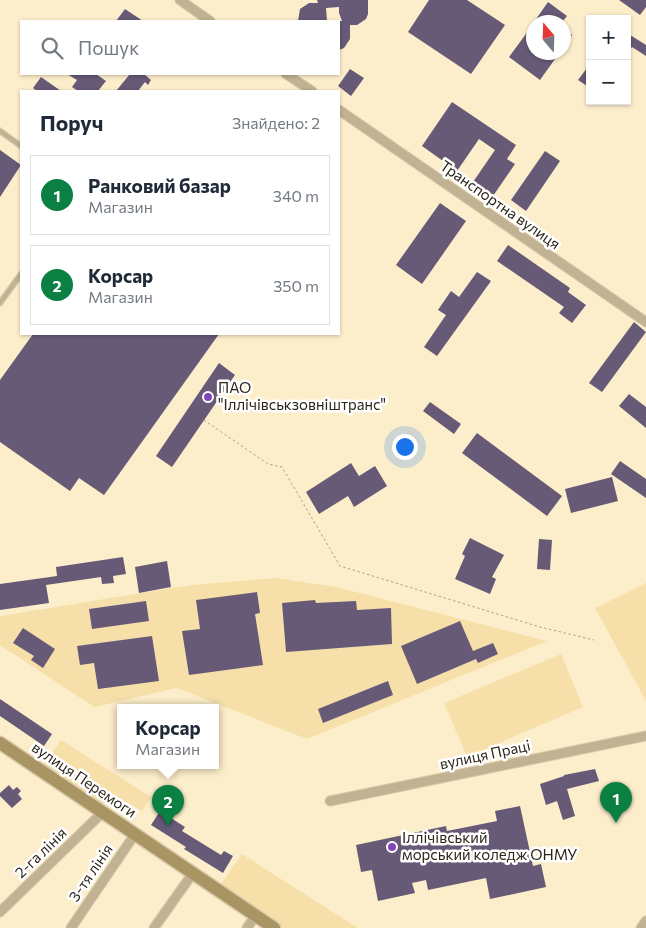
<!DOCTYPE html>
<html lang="uk">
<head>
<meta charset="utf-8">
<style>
	:root { --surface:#fff; --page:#f6f6f7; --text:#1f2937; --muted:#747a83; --line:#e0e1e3; --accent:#0b8043 }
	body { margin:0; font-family:Commissioner,sans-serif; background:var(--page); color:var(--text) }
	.controls { position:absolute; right:15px; top:15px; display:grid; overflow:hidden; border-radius:0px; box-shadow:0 1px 4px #0004 }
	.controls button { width:45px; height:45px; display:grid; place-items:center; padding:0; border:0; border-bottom:1px solid var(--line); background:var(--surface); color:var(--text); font:25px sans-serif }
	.compass { position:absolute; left:526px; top:15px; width:45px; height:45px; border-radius:50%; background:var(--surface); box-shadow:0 1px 4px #0004; rotate:341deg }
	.you { position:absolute; left:404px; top:446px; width:18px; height:18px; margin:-12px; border:4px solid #fff; border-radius:50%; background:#1a73e8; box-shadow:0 0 0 8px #1a73e833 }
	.badge { display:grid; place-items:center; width:32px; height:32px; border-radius:50%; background:var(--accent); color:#fff; font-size:16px; font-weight:700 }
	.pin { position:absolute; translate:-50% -41px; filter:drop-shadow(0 1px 2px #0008) }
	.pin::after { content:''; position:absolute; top:26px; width:18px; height:15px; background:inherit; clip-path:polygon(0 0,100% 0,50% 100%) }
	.popup { position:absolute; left:117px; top:704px; width:102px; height:65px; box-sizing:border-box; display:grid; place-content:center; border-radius:0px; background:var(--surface); filter:drop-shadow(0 1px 4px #0005); font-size:16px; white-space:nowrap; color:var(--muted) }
	.popup b { font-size:19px; color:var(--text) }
	.popup::after { content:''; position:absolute; left:50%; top:100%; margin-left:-10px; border:10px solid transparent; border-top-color:var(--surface) }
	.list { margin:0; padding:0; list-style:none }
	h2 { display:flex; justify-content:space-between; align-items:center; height:65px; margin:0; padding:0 20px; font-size:21px }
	h2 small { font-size:16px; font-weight:400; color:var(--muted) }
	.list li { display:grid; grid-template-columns:32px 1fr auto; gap:15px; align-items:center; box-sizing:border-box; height:80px; margin:0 10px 10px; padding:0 10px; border:1px solid var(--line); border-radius:0px }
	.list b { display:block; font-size:19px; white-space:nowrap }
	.list p { margin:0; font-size:16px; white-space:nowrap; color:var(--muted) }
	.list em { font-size:16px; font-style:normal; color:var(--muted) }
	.icon { flex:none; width:28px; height:28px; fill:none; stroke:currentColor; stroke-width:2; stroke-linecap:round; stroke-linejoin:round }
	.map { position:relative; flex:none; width:646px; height:928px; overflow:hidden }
	.search { position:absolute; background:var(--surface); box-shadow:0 1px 4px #0004; left:20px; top:20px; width:320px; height:55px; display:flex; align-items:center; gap:12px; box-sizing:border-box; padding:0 18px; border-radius:0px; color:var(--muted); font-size:19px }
	.panel { position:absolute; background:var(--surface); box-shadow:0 1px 4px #0004; left:20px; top:90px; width:320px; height:245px; border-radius:0px }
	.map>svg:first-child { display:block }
</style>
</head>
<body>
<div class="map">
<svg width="646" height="928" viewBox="0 0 646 928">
	<rect width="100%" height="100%" fill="#fdeecb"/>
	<path fill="#f6dfa9" d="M276,578L336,587L547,641L307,739L177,688L94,707L0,645V616L191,585Z
		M646,583V701L595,608Z
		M561,654L583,707L467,757L444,703Z
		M61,740L151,797L142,811L113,794L102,805L42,767Z
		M242,854L358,928H281L219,887Z"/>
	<path fill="#665a77" d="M317,0H368V14L366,19L357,25H350V39L344,48L339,50V21H342L339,13V7L326,8L327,21H298L300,9L309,3H318Z
		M429,0H467L505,25L471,74L408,32Z
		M619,0H646V7L640,15Z
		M548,2L567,16L562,22H534Z
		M125,9L143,21H116Z
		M534,23V52H560L540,80L509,57Z
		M564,29L572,35L564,47Z
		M627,33L646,45V56L632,47L627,54Z
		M590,64V88L578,80Z
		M350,69L364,78L351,96L338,86Z
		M67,74H96L106,81L98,91H78L72,87L77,80Z
		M130,74H144L151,80L148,85L145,82L138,91H116Z
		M41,77L61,91H37L33,88Z
		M452,102L516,145L507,159L515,164L493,196L473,182L495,150L479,139L457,171L422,146Z
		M0,150L21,165L0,197Z
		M545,151L560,161L526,211L511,200Z
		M440,203L466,221L422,284L396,265Z
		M508,245L570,288L568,292L586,305L572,323L559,313L564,307L497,261Z
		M477,272L491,281L437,356L424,347L446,315L438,310L451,291L459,297Z
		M634,322L646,332L602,392L589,383Z
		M33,334H219L104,495L79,478L70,491L0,442V380Z
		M219,363L235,375L172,467L156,456Z
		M629,394L646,407V428L619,406Z
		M430,402L461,424L454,434L423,411Z
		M477,433L562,496L547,516L462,453Z
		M620,461L646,479V498L611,474Z
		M351,463L359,476L375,466L387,486L354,507L348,496L319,514L306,492Z
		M612,477L618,501L571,513L565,489Z
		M470,538L504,555L492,577L496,579L490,594L455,579L465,556L462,554Z
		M539,539L552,540L550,570L537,569Z
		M123,557L126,574L113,576L114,583L102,584L101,577L46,585L49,603L0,610V584L57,576L56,567Z
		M167,561L171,587L139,593L135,567Z
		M257,592L260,613L255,614L263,665L189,675L182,631L200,629L196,600Z
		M315,600L316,603L356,601L357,610L391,608L392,644L286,652L282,603Z
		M146,601L149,621L92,629L89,609Z
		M460,621L473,651L493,643L498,654L478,663L476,659L417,684L401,646Z
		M23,628L55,649L43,668L31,660L34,656L13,643Z
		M152,636L159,681L98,689L94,663L80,665L77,646Z
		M388,681L393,695L323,723L318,709Z
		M0,699L52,734L44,746L0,716Z
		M595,769L599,781L567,789L575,816L563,820L557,801L546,805L540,784L564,776V775Z
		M9,785L13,790L17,787L21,791L18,794L22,799L12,808L0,796V793Z
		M520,806L533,866L541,864L546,887L490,899L486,878L428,890L426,880L412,883L415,893L378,901L372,870L361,872L356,845L446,826L447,831L497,821L495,811Z
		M160,811L185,827L182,831L221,855L224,851L233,856L223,873L184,849L186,847L151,825Z"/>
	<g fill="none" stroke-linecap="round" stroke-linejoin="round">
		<g stroke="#d8caab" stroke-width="7">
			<path id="service" d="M0,131L21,146
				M0,303L21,274"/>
		</g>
		<g stroke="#d8caab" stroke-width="11">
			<path id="minor" d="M180,0L210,21
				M286,74L312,91
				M339,110L646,322
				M330,801L646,736
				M0,912L102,813
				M71,928L135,834
				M154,928L193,873
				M247,928L256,915
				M641,928L646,921"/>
		</g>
		<g stroke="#d8caab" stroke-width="15">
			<path id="secondary" d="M0,743L274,928"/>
		</g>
		<path stroke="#aca186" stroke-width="1" stroke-dasharray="2.5 2.5" stroke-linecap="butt" d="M204,420L268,464L282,467L340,566L540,627L594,640"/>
		<use href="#service" stroke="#c0b292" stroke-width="4.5"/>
		<use href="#minor" stroke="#c0b292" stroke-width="9"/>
		<use href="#secondary" stroke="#a99463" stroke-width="12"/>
	</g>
	<g fill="#8246bb" stroke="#fff" stroke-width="2">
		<circle cx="208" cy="397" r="5"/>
		<circle cx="392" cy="847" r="5"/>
	</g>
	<g text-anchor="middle" stroke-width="5" stroke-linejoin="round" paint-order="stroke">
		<g font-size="15" fill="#2d271a" stroke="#fff">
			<text transform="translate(500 205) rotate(35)" y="5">Транспортна вулиця</text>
			<text transform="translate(485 755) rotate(-12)" y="5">вулиця Праці</text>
			<text transform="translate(84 780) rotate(34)" y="5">вулиця Перемоги</text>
			<text transform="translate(41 853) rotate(-44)" y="5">2-га лінія</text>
			<text transform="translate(91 873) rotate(-56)" y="5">3-тя лінія</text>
		</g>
		<g font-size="15" fill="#2d271a" stroke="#fff" text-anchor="start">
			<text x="218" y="393">ПАО<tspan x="218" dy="17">"Іллічівськзовніштранс"</tspan></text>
			<text x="402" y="843">Іллічівський<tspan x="402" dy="17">морський коледж ОНМУ</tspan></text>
		</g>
	</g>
</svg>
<div class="controls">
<button>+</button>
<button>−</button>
</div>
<svg class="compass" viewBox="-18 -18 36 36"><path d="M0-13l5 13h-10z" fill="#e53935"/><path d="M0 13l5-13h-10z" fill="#747a83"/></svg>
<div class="you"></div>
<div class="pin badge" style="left:616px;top:823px">1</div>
<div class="pin badge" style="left:168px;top:826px">2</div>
<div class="popup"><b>Корсар</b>Магазин</div>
<div class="search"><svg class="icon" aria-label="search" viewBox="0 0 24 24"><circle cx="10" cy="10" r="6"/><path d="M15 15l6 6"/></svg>Пошук</div>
<section class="panel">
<h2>Поруч<small>Знайдено: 2</small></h2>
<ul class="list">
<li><span class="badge">1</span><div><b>Ранковий базар</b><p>Магазин</p></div><em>340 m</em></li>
<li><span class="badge">2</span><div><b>Корсар</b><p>Магазин</p></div><em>350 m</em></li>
</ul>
</section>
</div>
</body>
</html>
